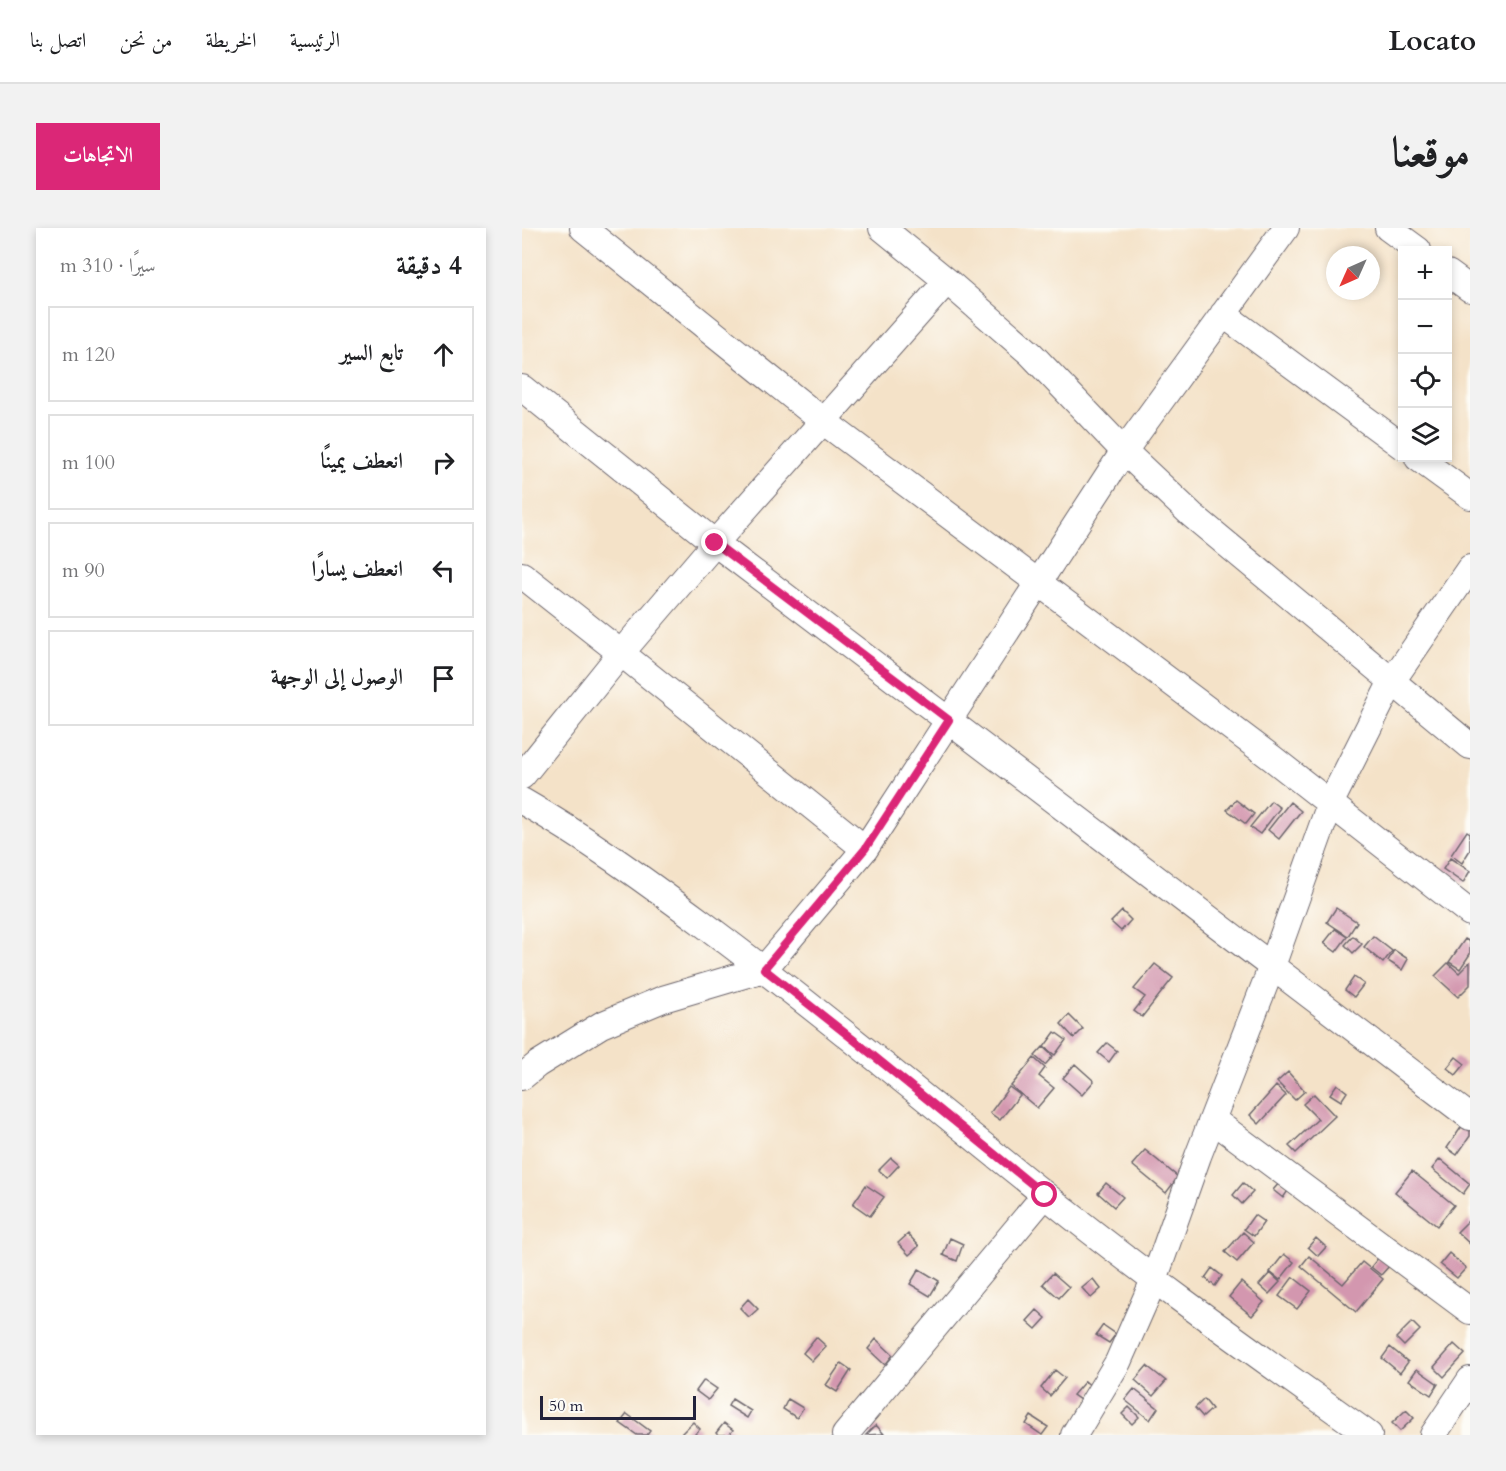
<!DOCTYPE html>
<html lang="ar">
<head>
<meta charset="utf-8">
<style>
	:root { --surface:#fff; --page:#f2f2f2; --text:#202124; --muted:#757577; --line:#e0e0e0; --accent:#db2777 }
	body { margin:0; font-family:Cardo,Amiri,serif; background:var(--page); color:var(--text); direction:rtl }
	.controls { position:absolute; right:18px; top:18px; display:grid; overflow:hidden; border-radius:0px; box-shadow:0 3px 9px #0003 }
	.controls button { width:54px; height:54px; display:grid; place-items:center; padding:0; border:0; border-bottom:2px solid var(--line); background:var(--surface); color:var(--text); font:30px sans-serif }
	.compass { position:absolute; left:804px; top:18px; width:54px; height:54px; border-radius:50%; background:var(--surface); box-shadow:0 3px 9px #0003; rotate:225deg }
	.scale { position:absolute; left:18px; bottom:15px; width:156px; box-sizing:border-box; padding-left:6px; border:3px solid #22223b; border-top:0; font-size:16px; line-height:21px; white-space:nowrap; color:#22223b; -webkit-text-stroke:4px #fdfcf7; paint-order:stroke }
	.stop { position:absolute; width:18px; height:18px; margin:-14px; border:4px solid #db2777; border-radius:50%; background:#fff }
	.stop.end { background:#db2777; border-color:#fff; box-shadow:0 2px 6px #0008 }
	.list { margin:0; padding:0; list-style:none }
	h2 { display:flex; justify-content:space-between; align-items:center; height:78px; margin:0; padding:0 24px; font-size:26px }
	h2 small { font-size:20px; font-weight:400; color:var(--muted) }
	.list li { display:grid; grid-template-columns:39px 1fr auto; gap:18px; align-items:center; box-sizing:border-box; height:96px; margin:0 12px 12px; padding:0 12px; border:2px solid var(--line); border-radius:0px }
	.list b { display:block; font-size:22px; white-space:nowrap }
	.list em { font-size:20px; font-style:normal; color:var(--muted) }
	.icon { flex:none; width:33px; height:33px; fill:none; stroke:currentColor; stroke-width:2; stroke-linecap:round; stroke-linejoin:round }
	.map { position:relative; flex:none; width:948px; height:1207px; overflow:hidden; direction:ltr; border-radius:0px }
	header { display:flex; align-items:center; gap:36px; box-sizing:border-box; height:84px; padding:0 30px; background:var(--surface); border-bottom:2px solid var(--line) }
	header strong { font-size:28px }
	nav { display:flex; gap:33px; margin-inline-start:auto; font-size:21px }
	.intro { display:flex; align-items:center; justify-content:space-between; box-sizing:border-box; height:144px; padding:0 36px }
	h1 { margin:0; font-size:42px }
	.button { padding:15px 27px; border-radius:0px; background:var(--accent); color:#fff; font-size:21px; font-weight:700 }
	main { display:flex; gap:36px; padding:0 36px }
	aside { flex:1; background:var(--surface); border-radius:0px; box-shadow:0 3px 9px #0003 }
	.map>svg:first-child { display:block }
</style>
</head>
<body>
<header>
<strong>Locato</strong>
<nav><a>الرئيسية</a><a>الخريطة</a><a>من نحن</a><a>اتصل بنا</a></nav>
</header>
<div class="intro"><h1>موقعنا</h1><a class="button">الاتجاهات</a></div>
<main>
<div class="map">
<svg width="948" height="1207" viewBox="0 0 948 1207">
	<rect width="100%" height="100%" fill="#fdfcf7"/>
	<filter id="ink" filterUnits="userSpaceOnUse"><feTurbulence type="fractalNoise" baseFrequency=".0167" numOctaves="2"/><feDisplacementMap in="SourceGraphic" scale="12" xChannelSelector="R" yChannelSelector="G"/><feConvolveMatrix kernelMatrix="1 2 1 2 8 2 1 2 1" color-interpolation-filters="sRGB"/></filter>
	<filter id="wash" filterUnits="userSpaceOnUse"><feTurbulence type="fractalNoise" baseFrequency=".008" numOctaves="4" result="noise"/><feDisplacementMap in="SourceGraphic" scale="24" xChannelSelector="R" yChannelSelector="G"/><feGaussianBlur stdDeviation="1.35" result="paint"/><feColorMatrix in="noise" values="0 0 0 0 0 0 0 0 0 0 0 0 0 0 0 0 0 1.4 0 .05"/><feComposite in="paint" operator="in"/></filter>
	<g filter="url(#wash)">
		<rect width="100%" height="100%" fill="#f4e2c8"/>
		<g id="blocks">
			<path fill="#d397af" d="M714,572L732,586L724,596L705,582Z
				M749,573L758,580L738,606L728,599Z
				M768,574L779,583L757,611L746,602Z
				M945,603L948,605V622L940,635L929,627Z
				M928,630L948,643L941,655L921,641Z
				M814,680L835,694L826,708L805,694Z
				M600,683L609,692L599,703L589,694Z
				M813,701L825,709L814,724L802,715Z
				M831,708L840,716L831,725L823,717Z
				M851,708L870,723L861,735L842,719Z
				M943,711L948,714V726L938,741L927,734Z
				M872,722L886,731L880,742L866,733Z
				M948,734V757L936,769L913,748L926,735L937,745Z
				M633,736L651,750L620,789L612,783L623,769L612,761Z
				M832,749L842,756L832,769L823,762Z
				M547,787L561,801L552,810L539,796Z
				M533,804L544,812L533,827L522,819Z
				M585,815L595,823L587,834L576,825Z
				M521,819L531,828L523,837L513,828Z
				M934,829L943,836L934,847L925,840Z
				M512,830L523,840L517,848L532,860L515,880L489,858Z
				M553,836L572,853L560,867L541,850Z
				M766,844L783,863L773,872L755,854Z
				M815,856L825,864L819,873L808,866Z
				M754,858L764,867L737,896L728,887Z
				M487,859L498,867L478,892L468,885Z
				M792,866L813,888L774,925L767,918L796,891L781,876Z
				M940,898L948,903V908L935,927L925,920Z
				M623,922L656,949L644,965L610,937Z
				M369,930L377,937L365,950L357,942Z
				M918,931L948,956L941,966L910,941Z
				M890,943L932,977L915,998L873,964Z
				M759,953L768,960L761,970L751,962Z
				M584,955L601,969L592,979L576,965Z
				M721,955L731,964L720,976L711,967Z
				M344,957L362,969L348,988L331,976Z
				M732,987L742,994L732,1008L722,1001Z
				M948,991V1016L935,1004Z
				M721,1004L732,1014L715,1034L703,1024Z
				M386,1006L397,1018L387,1027L376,1015Z
				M428,1010L441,1016L435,1033L421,1027Z
				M794,1010L804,1019L796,1028L786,1019Z
				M927,1025L944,1040L935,1050L918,1036Z
				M762,1026L772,1034L758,1052L748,1044Z
				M787,1028L821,1056L840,1034L861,1051L834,1084L779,1038Z
				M857,1029L868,1037L859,1047L849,1039Z
				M690,1040L700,1048L693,1058L683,1050Z
				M397,1041L417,1053L408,1068L388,1056Z
				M531,1045L547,1059L537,1070L521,1056Z
				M748,1045L758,1054L747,1066L737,1057Z
				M771,1049L789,1063L775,1081L757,1068Z
				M571,1051L579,1061L569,1070L560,1060Z
				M719,1054L742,1074L730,1088L707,1069Z
				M226,1071L236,1081L227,1089L218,1080Z
				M515,1082L524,1090L514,1101L505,1093Z
				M890,1094L898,1102L882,1118L874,1110Z
				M581,1097L594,1106L587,1115L574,1107Z
				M294,1109L304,1118L290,1133L281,1125Z
				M354,1111L371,1127L363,1137L346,1121Z
				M932,1116L943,1126L922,1149L912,1139Z
				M868,1119L886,1134L878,1145L860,1130Z
				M319,1135L329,1142L315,1164L304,1157Z
				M625,1138L644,1153L631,1168L613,1152Z
				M895,1141L916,1156L909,1167L887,1152Z
				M533,1142L543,1150L528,1168L519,1160Z
				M182,1152L195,1161L186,1172L174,1163Z
				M563,1153L572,1161L561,1174L551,1167Z
				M612,1161L636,1180L628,1192L603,1172Z
				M210,1171L229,1183L225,1190L206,1178Z
				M266,1171L281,1180L275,1190L261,1181Z
				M682,1171L690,1181L681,1189L673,1180Z
				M607,1179L617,1189L610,1196L600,1186Z
				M884,1182L892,1190L878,1203L870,1195Z
				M105,1186L128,1203L125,1207H115L98,1195Z
				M509,1188L526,1199L520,1207L504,1196Z
				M171,1194L178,1201L172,1207H158Z
				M202,1195L211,1202L207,1207H196L194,1205Z
				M354,1197L362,1206L344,1207Z"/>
		</g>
	</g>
	<g filter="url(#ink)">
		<use href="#blocks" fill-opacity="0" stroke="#6c656c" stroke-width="1.5"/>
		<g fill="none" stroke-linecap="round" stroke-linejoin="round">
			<g stroke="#6c656c" stroke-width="28">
				<path id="street" d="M61,0L301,193L750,530L948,685
					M360,0L425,53L509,126L602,223L670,287L948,518
					M866,0L896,22
					M926,45L948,61
					M701,86L880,218
					M0,160L193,315L948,889
					M896,230L948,268
					M0,347L99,425L343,621
					M0,548L99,425L193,315L425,53
					M0,573C63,609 122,652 180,695C297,782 408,875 522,966C627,1051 737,1128 847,1207
					M0,849L16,836L79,797L141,771L242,741L343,621L602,223L764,0
					M691,892L948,1083
					M323,1207L523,967
					M552,1207L596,1134L632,1052L676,928L750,738L808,576L870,453L948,340
					M911,1207L948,1152"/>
			</g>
			<use href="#street" stroke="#fff" stroke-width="26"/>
		</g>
	</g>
	<g fill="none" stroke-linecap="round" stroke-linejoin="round" filter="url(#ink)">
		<path stroke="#db2777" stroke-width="8" d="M193,315L427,492L343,621L242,741L337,816L523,967"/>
	</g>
</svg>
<div class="controls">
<button>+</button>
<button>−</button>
<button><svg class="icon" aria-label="locate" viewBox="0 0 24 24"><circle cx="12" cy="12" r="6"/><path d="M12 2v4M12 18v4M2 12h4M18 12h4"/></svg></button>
<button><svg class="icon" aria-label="layers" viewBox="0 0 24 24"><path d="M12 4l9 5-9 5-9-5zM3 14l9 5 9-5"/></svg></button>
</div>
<svg class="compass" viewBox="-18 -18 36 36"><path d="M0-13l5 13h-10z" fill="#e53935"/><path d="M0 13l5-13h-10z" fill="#757577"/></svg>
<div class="scale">50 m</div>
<div class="stop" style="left:523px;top:967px"></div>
<div class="stop end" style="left:193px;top:315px"></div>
</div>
<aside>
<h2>4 دقيقة<small>سيرًا · 310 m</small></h2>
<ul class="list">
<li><svg class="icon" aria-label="ahead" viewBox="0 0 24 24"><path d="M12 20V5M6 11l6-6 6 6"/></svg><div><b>تابع السير</b></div><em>120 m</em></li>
<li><svg class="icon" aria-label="right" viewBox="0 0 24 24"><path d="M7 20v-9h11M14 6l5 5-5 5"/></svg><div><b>انعطف يمينًا</b></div><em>100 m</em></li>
<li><svg class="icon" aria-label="left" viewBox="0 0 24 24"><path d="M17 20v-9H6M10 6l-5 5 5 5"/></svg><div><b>انعطف يسارًا</b></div><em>90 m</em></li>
<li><svg class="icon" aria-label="arrive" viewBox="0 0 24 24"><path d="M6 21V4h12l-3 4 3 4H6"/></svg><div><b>الوصول إلى الوجهة</b></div></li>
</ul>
</aside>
</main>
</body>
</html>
